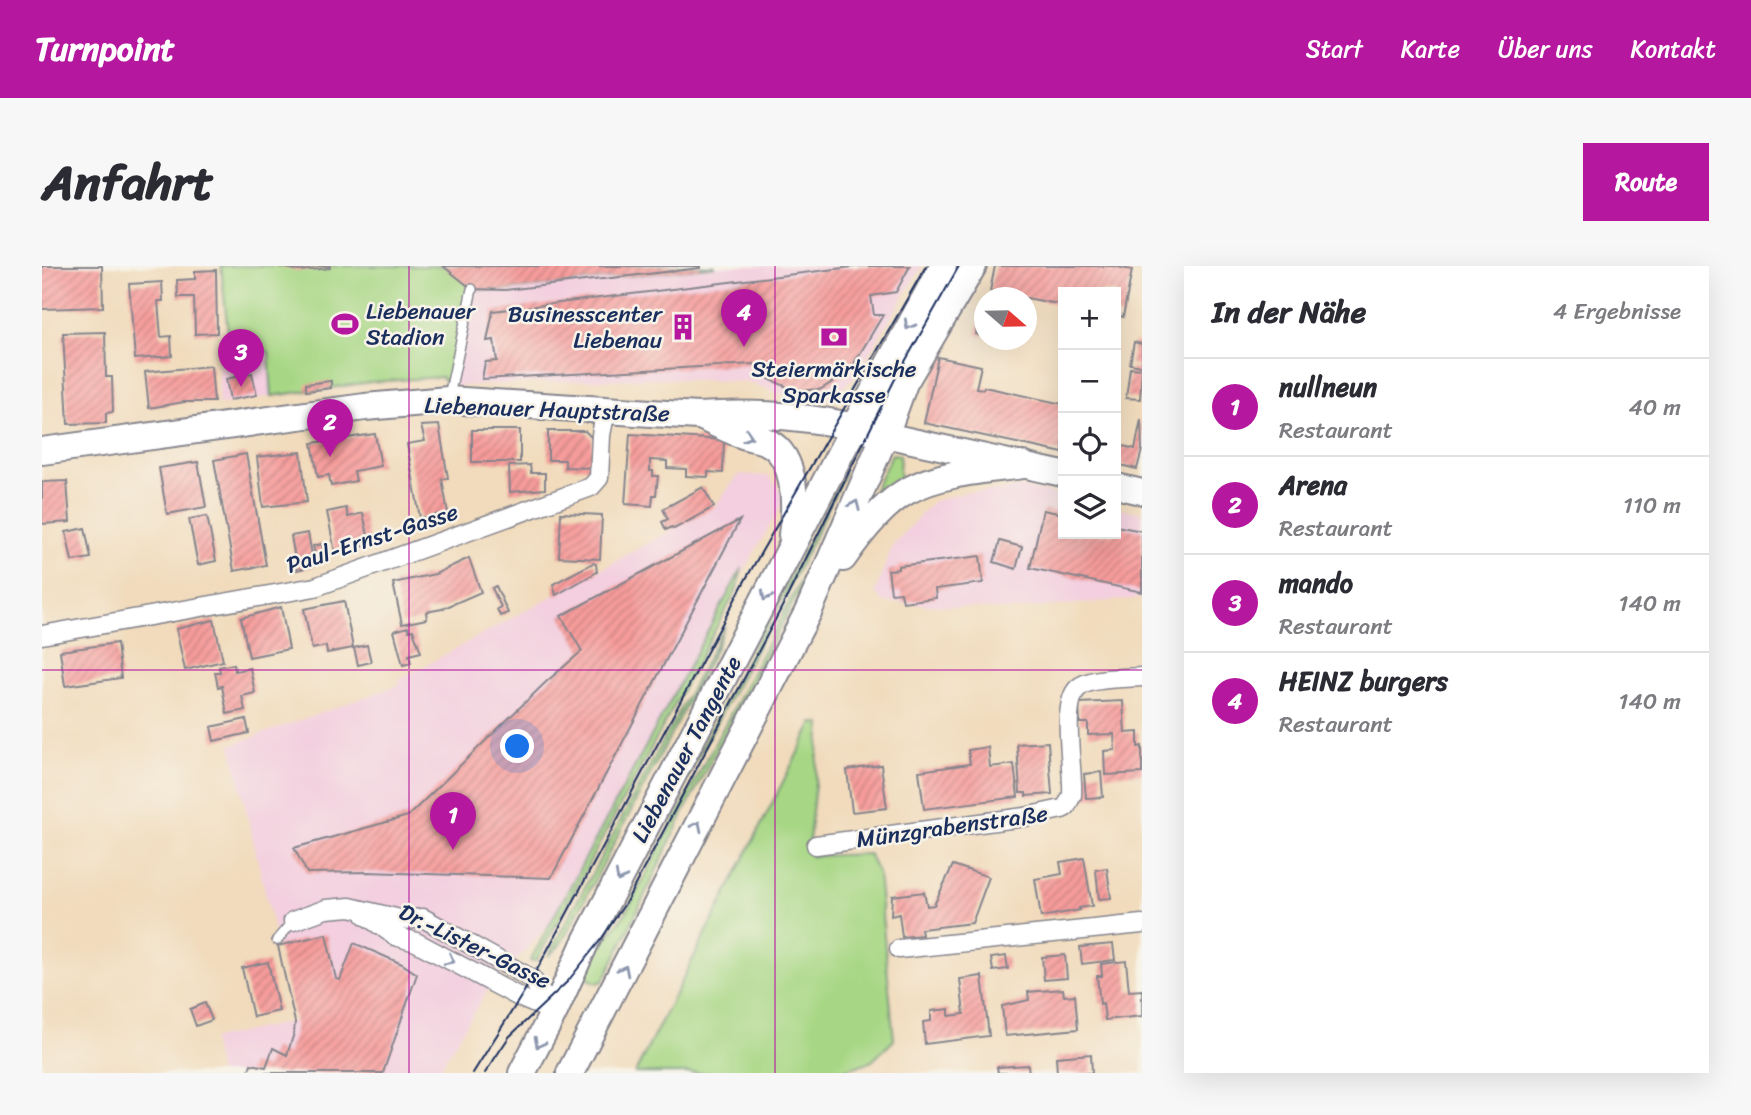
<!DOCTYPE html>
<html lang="de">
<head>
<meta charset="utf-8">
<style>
	:root { --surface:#fff; --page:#f7f7f7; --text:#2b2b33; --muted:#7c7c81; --line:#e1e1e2; --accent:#b5179e }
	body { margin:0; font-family:Sriracha,sans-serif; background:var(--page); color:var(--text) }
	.controls { position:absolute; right:21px; top:21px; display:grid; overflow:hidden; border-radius:0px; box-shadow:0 7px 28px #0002 }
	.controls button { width:63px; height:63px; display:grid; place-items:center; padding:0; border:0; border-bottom:2px solid var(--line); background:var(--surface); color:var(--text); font:35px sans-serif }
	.compass { position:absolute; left:932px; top:21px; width:63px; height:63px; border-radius:50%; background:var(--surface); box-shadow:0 7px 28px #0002; rotate:110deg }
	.you { position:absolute; left:476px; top:481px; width:24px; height:24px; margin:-18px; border:5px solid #fff; border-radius:50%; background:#1a73e8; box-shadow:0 0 0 10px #1a73e833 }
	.badge { display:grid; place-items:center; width:46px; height:46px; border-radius:50%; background:var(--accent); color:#fff; font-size:23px; font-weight:700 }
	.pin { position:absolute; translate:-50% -58px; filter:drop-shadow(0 2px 4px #0008) }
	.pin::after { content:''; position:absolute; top:37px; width:24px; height:21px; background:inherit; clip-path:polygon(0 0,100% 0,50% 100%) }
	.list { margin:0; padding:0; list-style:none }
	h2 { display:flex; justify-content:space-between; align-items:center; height:91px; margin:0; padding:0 28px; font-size:30px }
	h2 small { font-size:23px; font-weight:400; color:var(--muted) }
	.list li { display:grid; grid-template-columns:46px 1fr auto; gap:21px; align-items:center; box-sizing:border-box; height:98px; padding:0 28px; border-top:2px solid var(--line) }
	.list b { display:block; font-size:26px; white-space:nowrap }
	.list p { margin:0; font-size:23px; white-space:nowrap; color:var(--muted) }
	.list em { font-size:23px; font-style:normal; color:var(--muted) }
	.icon { flex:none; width:38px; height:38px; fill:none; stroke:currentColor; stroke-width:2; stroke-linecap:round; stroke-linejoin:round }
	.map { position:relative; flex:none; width:1100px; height:807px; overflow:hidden; border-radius:0px }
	header { display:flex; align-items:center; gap:42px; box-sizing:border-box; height:98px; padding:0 35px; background:var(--accent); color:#fff }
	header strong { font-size:33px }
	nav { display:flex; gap:38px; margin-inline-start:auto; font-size:24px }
	.intro { display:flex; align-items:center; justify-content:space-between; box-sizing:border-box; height:168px; padding:0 42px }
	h1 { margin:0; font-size:49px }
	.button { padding:18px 32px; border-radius:0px; background:var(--accent); color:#fff; font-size:24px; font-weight:700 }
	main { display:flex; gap:42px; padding:0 42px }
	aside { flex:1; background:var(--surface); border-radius:0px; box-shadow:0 7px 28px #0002 }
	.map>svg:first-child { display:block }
</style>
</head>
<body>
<header>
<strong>Turnpoint</strong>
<nav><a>Start</a><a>Karte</a><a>Über uns</a><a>Kontakt</a></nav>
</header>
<div class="intro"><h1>Anfahrt</h1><a class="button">Route</a></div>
<main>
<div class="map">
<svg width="1100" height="807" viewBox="0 0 1100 807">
	<defs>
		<pattern id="building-hatch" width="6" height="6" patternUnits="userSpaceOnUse" patternTransform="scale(1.75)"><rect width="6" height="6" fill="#f79c9b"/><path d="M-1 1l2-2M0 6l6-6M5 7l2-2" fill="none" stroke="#c78082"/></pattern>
	</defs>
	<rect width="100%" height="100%" fill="#f7f3e8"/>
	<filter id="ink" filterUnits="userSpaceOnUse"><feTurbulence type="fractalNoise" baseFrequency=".0143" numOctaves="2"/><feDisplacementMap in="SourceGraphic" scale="14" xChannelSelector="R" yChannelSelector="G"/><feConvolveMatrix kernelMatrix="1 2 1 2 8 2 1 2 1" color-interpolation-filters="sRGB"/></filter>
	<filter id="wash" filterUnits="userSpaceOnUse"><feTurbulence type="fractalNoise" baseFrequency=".00686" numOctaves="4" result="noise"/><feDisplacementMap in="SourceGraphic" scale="28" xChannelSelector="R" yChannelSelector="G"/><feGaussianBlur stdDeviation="1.57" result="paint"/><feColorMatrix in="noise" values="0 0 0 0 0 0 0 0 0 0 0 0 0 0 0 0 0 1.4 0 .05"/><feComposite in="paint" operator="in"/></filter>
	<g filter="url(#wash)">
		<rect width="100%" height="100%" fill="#f1dbbc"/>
		<path fill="#f3cfdf" d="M673,0H880L816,106L800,123L776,137H766L706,116L609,112L409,120L430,23L463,24Z
			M223,84L227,87L230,130L176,139L177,95L188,86Z
			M697,208L727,210L744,232L683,337L518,646L443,728L395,807H177L170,773L253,755L189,479L357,419V414L672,241Z
			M978,221L1021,230V268H1074V241L1100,247V332L965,344L842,336L833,327L850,280L891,235L925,226L958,225Z"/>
		<path fill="#a7d784" stroke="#618371" stroke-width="2" d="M179,0H673L463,24L430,23L409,120L399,111L329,116L230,130L227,87L223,84L188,86Z
			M850,188L858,189L857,207L860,220L823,242Z
			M803,206L774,268L729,356L572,646Z
			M810,208L814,210L763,314L641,548L570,698L561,715L555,717L547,713L545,708L548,695L583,648L772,289Z
			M700,302L694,325L494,695H488Z
			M683,360L671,388L525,667L516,681L506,690Z
			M771,457L779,458L766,585L769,590L827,588L836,607L852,774L830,795L794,807H593Z"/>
		<g id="blocks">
			<path fill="url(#building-hatch)" d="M0,0H60L61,41L0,43Z
				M236,0H288V2L257,5Z
				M401,0H658V2L463,24L430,23Z
				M818,0H868L854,26L829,30L832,49H841L807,106L779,123L754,125L727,113L712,98L440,113L443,96L455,95L452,74L445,75L451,45Z
				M953,0H1071L1090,4L1081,51L1074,49V26H1021V39L948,25Z
				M174,4L175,67L153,68L152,31H136L135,14L153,13V5Z
				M120,16L121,35H116L119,71L129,70L130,90L93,93L87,18Z
				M942,39V71L934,68Z
				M63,66L64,111H70L71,146L64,147V157L26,158L21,67Z
				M1092,76L1100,78V100L1088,98Z
				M896,91L939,100L934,122L941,123L942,121L1021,138V187L882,157Z
				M169,100L172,136H142L107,142L103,106Z
				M1088,102L1100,103L1098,133L1084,132Z
				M210,107L215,129L188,134L184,113Z
				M289,115V122L264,125V118Z
				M1099,153L1100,184L1095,203L1074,198V178L1093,183Z
				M397,159L406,212L400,213L406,247L378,252L365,178L383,175L379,160Z
				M430,164H478V196H430Z
				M506,165H543L550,172V202L523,201V194H506Z
				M333,168L339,200L312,205L314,215L289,220L287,209L276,211L270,177Z
				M588,168L682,174L681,207L666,206V211L644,210V203L625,202V195L608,194V205H611V210H616L614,229H611L610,240L583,238Z
				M259,186L265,236L221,241L215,191Z
				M204,188L224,299L192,305L172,194Z
				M156,196L164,241L125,248L117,202Z
				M488,199L489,207H503V223L468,226L467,200Z
				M25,215L28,256L0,258V216Z
				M661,221L672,241L632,263L630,261L624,264L620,256L626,253L621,243Z
				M304,242L306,251L321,247L328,279L293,286L285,246Z
				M1001,244L1021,248V268H1074V260L1100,265V326L988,302Z
				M519,247L560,249L558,293L517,291Z
				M165,250L174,295L156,299L147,253Z
				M698,254L509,612L325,606L265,607L252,582L366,550L504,416L540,385L519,350Z
				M43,262L49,292L30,295L24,266Z
				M266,267L272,300L255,304L249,270Z
				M958,275L980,281L974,303L952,296Z
				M280,278L283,295L275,297L271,280Z
				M938,290L941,317L893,323L894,332L861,336L859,326L849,327L846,304L856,303V300Z
				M427,292L439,326L400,343L384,346L385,353L360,358L351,317L393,308Z
				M551,297L554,298L555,306L514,329L511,318Z
				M454,320L466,347L458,350L455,343L459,341L450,322Z
				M302,335L311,382L285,387L284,380L270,383L262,343Z
				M239,341L247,383L207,391L199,352Z
				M172,354L181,395L143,404L134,363Z
				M366,361L367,365L371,364L379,386L367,389L369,397L361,399L352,365Z
				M75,377L79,412L23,420L18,385Z
				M325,379L329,396L316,399L312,382Z
				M192,398L193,405L208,402L213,427L200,430L203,444L185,448L180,420L176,421L173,406H178L177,401Z
				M1081,435L1083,467L1096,466V481L1100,480V507L1063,509L1062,485L1073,484L1072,468L1046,469V457H1038L1037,437Z
				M204,453L207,467L172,475L169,461Z
				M1006,476L1010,528L984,530V527H978L975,478Z
				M946,481L948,501L972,498L976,531L882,543L877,505L928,498L926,484Z
				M839,499L845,542L810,546L805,504Z
				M1059,506L1061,531L1044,532L1042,508Z
				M1042,592L1050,640L1037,642L1038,644L999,651L993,613L1020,608L1018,596Z
				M911,599L947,611L930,657L879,663L880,669L860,671L857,648L849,650L850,630L882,626L885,640L892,639Z
				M1065,602L1069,632L1057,633L1054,604Z
				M284,668L294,713L298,714L312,677L360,698L375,708L341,807H206L209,798L224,801L231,782L245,789L252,767L253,756L236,680Z
				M1071,678L1073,694L1040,698L1038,681Z
				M1023,689L1025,712L1002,714L1000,691Z
				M964,690L966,703L951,705L949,692Z
				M1084,695L1087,725L1100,724V750L1063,754L1061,737L1058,738L1055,710H1060L1059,698Z
				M226,696L237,745L211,751L200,702Z
				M940,710L947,770L883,778L881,756L889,755V745L907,743V750L922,748L918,713Z
				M1021,723L1022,730L1033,729L1036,763L963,770L960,740L987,734L986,726Z
				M163,737L170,754L154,760L148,743Z
				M1049,788L1050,807H1015L1014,791Z
				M986,799L987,807H956L955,801Z"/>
		</g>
	</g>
	<g filter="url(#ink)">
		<use href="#blocks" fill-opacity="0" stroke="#86858d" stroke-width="2"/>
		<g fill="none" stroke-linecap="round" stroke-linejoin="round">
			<g stroke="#86858d" stroke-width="12">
				<path id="lane" d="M407,130L430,23
					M235,674L251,655"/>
			</g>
			<g stroke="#86858d" stroke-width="21">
				<path id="street" d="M0,369L273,321L549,221L557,212L559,169L564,144
					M774,579L983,551L1020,543L1024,541L1030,529C1032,504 1018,439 1036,422C1047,411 1085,412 1100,411
					M323,649L353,670L374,676L479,732L512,746
					M251,655L284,643L308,641L362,654L381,652L490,713L512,746
					M857,683L1100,658"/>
			</g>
			<g stroke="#86858d" stroke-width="28">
				<path id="secondary" d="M843,169L1021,208
					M1074,220L1100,226"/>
			</g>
			<g stroke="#86858d" stroke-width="30">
				<path id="primary" d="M660,151C673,157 687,164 701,169C709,172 720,173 727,177C755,192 754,242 750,269
					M0,185L323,141L406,134L656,150C713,146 773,150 828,165
					M801,292C817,269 840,239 865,225C900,206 943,204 981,199
					M480,807L512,746L544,675L812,161L901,0
					M528,807L766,346L843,169L862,117L931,0"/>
			</g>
			<use href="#lane" stroke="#fff" stroke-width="9"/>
			<use href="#street" stroke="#fff" stroke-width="18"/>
			<use href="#secondary" stroke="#fff" stroke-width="24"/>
			<use href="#primary" stroke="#fff" stroke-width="26"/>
			<path stroke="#1b2f5e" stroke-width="2" d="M431,807L490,713L705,311L884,0
				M443,807L467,771L526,715L560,672L584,636L742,337L852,115L917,0"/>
		</g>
		<defs><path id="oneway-chevron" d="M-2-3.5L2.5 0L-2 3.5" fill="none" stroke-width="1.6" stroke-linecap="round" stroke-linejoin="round" transform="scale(1.75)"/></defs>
		<g stroke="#8d97ae">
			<use href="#oneway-chevron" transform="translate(867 59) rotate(119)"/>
			<use href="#oneway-chevron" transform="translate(706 170) rotate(18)"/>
			<use href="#oneway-chevron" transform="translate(813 239) rotate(-66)"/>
			<use href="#oneway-chevron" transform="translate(724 330) rotate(118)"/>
			<use href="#oneway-chevron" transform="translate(655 560) rotate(-64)"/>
			<use href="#oneway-chevron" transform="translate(578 611) rotate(118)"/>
			<use href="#oneway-chevron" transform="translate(408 694) rotate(27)"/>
			<use href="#oneway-chevron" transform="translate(582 704) rotate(-63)"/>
			<use href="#oneway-chevron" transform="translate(497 777) rotate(117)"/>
		</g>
	</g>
	<path fill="none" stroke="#b5179e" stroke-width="2" stroke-opacity="0.55" d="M367,0V807M733,0V807M0,404H1100"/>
	<defs>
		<g id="stadium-bare" transform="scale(2.1)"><path d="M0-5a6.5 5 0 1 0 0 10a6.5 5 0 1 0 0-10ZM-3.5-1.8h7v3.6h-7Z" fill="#b5179e" stroke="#f7f3e8" stroke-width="2.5" paint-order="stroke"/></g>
		<g id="building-bare" transform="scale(2.1)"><path d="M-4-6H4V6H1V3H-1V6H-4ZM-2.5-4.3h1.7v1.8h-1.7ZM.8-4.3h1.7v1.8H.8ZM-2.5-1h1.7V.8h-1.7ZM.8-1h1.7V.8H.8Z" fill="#b5179e" stroke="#f7f3e8" stroke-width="2.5" paint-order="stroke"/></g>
		<g id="bank-bare" transform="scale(2.1)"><path d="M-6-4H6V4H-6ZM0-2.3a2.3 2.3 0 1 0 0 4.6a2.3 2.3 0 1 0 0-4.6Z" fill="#b5179e" stroke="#f7f3e8" stroke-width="2.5" paint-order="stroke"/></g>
	</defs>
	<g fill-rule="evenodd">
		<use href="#stadium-bare" x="303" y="58"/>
		<use href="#building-bare" x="641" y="61"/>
		<use href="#bank-bare" x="792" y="71"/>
	</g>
	<g text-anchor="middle" stroke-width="5" stroke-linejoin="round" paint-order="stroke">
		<g font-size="23" fill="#1b2f5e" stroke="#f7f3e8" text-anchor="start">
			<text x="324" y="53">Liebenauer<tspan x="324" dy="26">Stadion</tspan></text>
			<text x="620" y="56" text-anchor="end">Businesscenter<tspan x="620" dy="26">Liebenau</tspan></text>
			<text x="792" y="111" text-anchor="middle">Steiermärkische<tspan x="792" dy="26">Sparkasse</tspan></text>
		</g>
		<g font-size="23" fill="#1b2f5e" stroke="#f7f3e8">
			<text transform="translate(505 143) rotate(2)" y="8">Liebenauer Hauptstraße</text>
			<text transform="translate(330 272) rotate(-18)" y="8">Paul-Ernst-Gasse</text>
			<text transform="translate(644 483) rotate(-62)" y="8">Liebenauer Tangente</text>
			<text transform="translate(910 560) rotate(-8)" y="8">Münzgrabenstraße</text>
			<text transform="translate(433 680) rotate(26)" y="8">Dr.-Lister-Gasse</text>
		</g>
	</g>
</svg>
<div class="controls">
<button>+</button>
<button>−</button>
<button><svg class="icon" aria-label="locate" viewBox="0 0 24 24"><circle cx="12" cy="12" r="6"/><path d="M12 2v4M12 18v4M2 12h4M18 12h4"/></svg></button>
<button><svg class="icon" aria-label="layers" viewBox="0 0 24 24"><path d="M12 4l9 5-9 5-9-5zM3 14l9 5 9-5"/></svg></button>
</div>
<svg class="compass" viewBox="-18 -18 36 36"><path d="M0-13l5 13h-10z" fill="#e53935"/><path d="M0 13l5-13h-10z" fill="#7c7c81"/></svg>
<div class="you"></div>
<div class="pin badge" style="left:411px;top:584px">1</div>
<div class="pin badge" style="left:288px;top:191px">2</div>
<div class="pin badge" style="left:199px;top:121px">3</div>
<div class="pin badge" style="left:702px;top:81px">4</div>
</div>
<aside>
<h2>In der Nähe<small>4 Ergebnisse</small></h2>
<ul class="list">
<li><span class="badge">1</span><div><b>nullneun</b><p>Restaurant</p></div><em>40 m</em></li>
<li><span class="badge">2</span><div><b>Arena</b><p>Restaurant</p></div><em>110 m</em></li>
<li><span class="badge">3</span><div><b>mando</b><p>Restaurant</p></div><em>140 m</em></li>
<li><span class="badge">4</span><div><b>HEINZ burgers</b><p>Restaurant</p></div><em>140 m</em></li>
</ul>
</aside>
</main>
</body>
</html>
